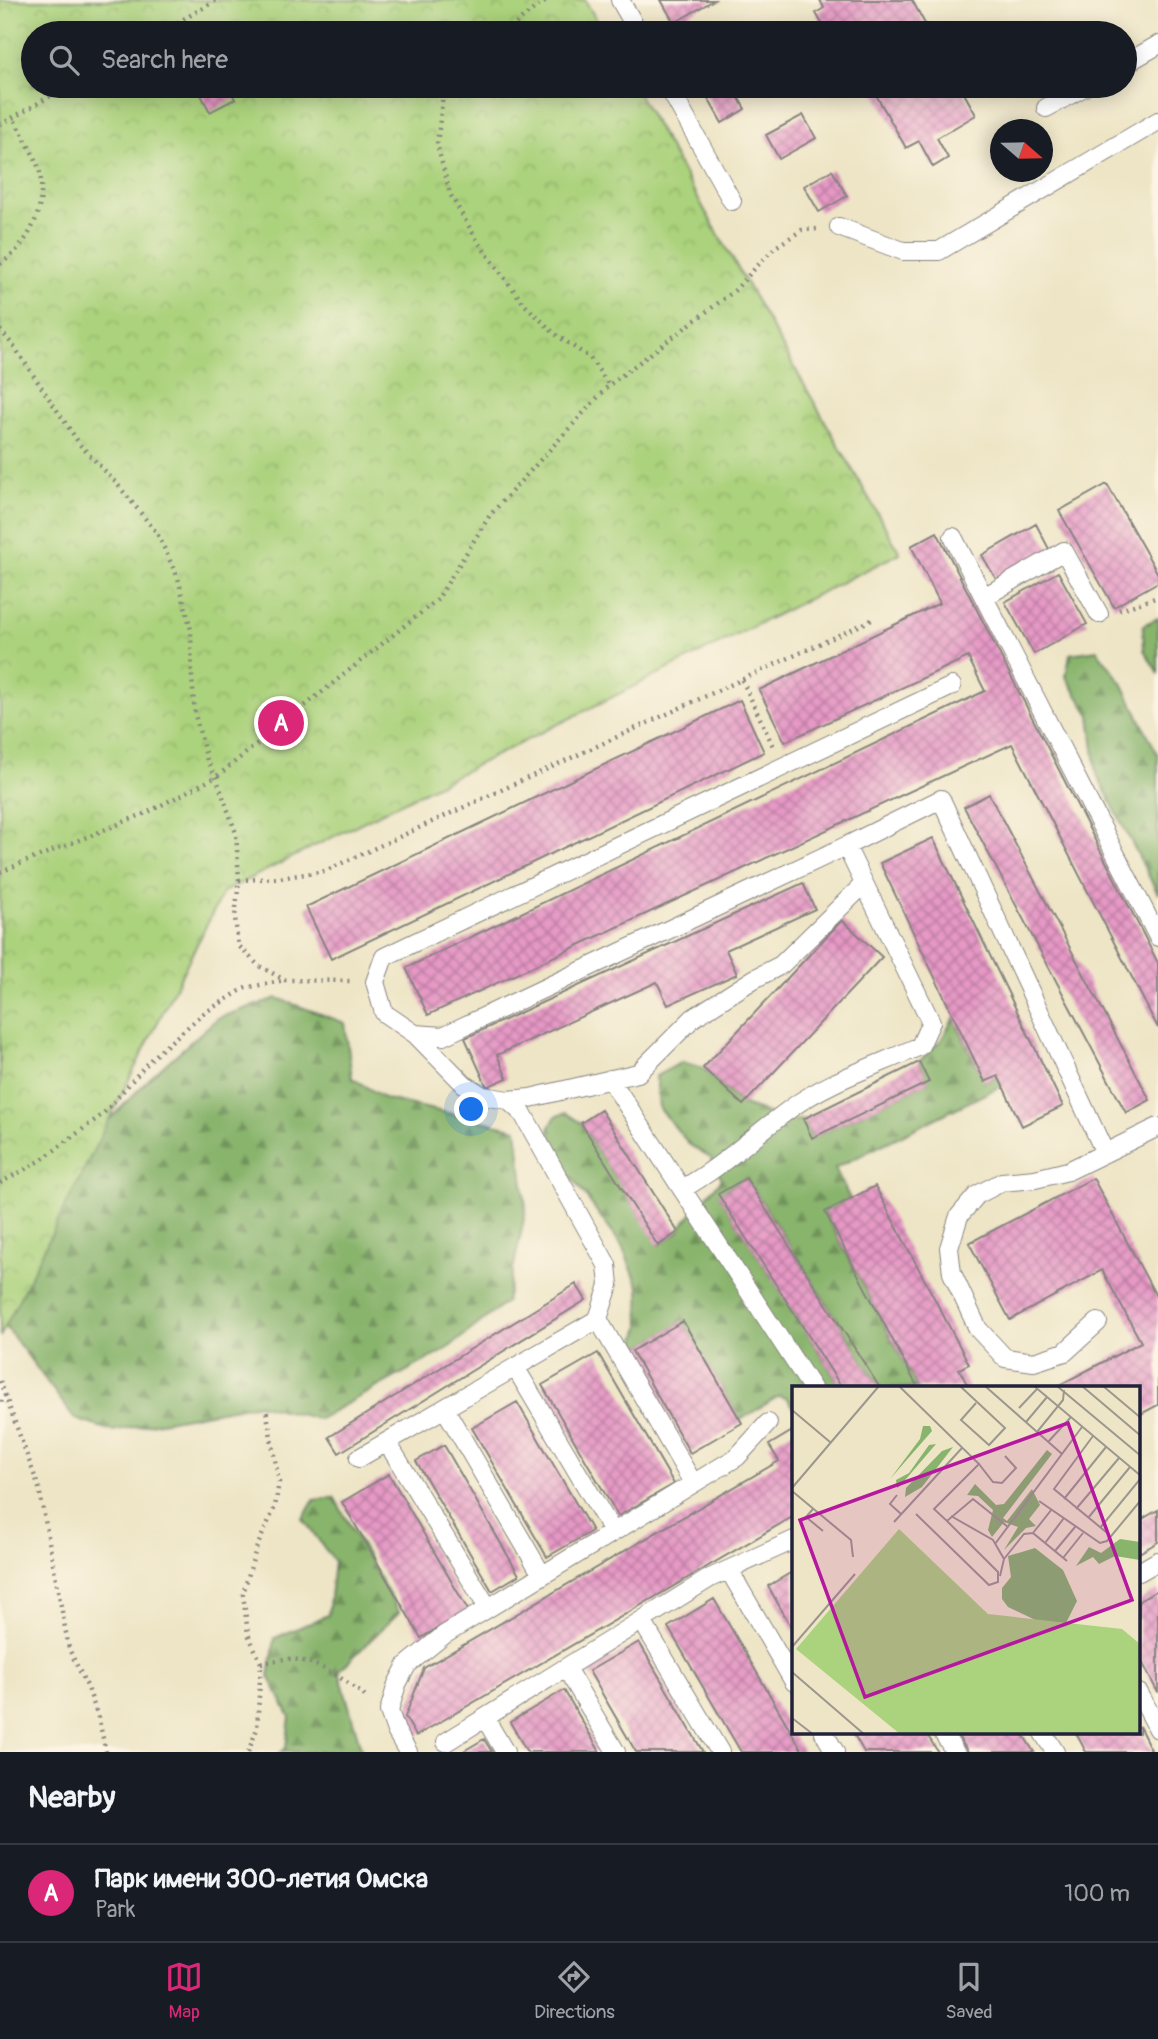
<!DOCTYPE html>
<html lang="en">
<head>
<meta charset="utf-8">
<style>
	:root { --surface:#171b24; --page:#20242c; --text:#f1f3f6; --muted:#9ea1a6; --line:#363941; --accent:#db2777 }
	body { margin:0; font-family:Pangolin,sans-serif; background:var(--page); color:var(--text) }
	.compass { position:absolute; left:990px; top:119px; width:63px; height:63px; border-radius:50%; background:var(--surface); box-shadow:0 4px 18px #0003; rotate:110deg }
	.you { position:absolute; left:472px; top:1110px; width:24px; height:24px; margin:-18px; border:5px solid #fff; border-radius:50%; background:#1a73e8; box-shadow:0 0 0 10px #1a73e833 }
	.badge { display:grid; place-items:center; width:46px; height:46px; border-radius:50%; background:var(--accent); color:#fff; font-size:23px; font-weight:700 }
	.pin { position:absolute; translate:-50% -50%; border:4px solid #fff; box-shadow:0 2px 7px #0006 }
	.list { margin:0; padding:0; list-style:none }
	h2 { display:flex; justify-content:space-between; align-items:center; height:91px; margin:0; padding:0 28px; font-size:30px }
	h2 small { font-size:23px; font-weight:400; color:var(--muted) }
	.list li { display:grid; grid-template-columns:46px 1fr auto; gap:21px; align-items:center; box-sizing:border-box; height:98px; padding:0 28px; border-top:2px solid var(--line) }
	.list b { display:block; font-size:26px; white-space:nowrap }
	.list p { margin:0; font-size:23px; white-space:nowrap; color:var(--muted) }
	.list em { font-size:23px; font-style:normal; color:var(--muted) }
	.icon { flex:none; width:38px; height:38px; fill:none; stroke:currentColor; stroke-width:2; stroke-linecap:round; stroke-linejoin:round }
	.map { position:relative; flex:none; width:1158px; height:1752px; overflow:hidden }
	.search { position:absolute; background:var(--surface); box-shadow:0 4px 18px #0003; left:21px; right:21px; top:21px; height:77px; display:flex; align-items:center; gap:18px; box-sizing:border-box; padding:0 24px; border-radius:38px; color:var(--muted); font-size:26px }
	.sheet { height:189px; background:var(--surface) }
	nav { display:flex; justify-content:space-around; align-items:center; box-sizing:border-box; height:98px; border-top:2px solid var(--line); background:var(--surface); font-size:19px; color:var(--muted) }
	nav a { display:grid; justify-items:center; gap:4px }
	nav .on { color:var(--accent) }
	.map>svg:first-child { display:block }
</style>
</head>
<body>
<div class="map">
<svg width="1158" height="1752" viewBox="0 0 1158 1752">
	<defs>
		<pattern id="forest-firs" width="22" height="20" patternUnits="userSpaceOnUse" patternTransform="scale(1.75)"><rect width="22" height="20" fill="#88b46c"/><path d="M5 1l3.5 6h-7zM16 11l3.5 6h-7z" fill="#6f925a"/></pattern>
		<pattern id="park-crowns" width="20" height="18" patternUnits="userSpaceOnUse" patternTransform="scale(1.75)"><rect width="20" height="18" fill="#abd27c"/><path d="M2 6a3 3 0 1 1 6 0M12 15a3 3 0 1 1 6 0" fill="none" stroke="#93b46c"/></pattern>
		<pattern id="building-cross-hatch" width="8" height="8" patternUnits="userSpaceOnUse" patternTransform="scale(1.75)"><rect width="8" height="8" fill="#e699c5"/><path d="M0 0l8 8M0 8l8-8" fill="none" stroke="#ba7ca1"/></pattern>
	</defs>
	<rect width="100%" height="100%" fill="#fcf5e5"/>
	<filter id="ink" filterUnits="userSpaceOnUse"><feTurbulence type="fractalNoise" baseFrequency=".0143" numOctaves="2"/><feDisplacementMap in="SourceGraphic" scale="14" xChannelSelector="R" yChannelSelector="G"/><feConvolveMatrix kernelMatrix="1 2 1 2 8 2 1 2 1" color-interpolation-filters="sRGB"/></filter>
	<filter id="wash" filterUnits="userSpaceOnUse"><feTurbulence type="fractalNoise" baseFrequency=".00686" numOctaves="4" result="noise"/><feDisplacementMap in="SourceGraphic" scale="28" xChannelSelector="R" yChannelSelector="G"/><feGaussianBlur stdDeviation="1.57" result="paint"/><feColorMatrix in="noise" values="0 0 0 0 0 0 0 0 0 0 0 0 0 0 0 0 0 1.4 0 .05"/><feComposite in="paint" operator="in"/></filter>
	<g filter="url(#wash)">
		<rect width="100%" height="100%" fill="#eee5c6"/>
		<path fill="url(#forest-firs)" stroke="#556b54" stroke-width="2" d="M1158,618V673L1144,650L1143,625Z
			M1097,650L1122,683L1158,755V894L1097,775L1090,715L1066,677L1070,654Z
			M277,998L345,1023L352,1078L386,1099L517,1129L526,1210L506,1302L447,1349L319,1419L258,1404L112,1431L75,1419L0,1319V1272L24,1207L152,1076L218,1018Z
			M954,1018L985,1082L998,1076L1003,1085L835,1168L850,1199L825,1213L918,1388H880L746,1178L719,1194L842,1388H794V1408L786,1398L779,1396L740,1420L683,1322L632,1351L640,1327L639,1287L622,1246L554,1153L549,1129L556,1116L566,1113L581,1123L659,1245L678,1232L686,1220L722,1179L711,1158L690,1145L659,1108L656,1076L682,1062L703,1068L743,1105L792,1121L803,1119L812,1138L928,1082L919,1062L941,1040Z
			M334,1497L399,1612L339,1671L362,1752H281L286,1748L290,1717L269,1676L275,1638L328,1615L334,1561L303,1519L314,1500Z"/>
		<path fill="url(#park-crowns)" stroke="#667a5c" stroke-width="2" d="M0,0H585L604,33H33V86H634L900,553L223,892L0,1337Z"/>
		<g id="blocks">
			<path fill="url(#building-cross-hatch)" d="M661,0H714L674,23Z
				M820,0H912L930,33H827L816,13L824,8Z
				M215,86H228L235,99L210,112L200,93Z
				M701,86H732L745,109L722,123Z
				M871,86H960L976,115L937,138L948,158L933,167L919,141L906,148Z
				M803,115L816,138L779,159L766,135Z
				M832,170L847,196L819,212L804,186Z
				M1107,484L1158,574V582L1114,607L1059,511Z
				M1036,524L1050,551L997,581L982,555Z
				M937,532L1158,963V1028L1012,744L428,1015L406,968L985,691L968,657L785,742L759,690L940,603L911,546Z
				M1058,572L1087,624L1034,654L1005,602Z
				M740,700L764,752L331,959L306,907Z
				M989,794L1150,1100L1126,1113L964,807Z
				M933,838L1063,1106L1022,1126L998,1076L985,1082L880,863Z
				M803,883L815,909L726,950L737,974L668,1005L657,982L497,1055L507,1078L487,1087L465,1038Z
				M842,920L882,957L743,1105L703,1068Z
				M919,1062L929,1082L812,1138L803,1119Z
				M601,1110L678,1232L658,1246L581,1123Z
				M746,1178L880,1388H842L718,1194Z
				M1093,1178L1158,1300V1405L1139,1415V1388H1054L1141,1342L1102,1270L1010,1320L969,1243Z
				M875,1186L969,1364L959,1369L969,1388H918L825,1212Z
				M576,1284L586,1300L339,1453L329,1437Z
				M683,1321L742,1423L690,1453L632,1351Z
				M598,1353L674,1484L618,1516L542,1385Z
				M517,1402L592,1531L547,1557L472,1428Z
				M794,1430V1516L416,1736L405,1717L424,1668L779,1461L769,1445Z
				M444,1445L519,1575L492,1591L416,1461Z
				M389,1474L468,1610L421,1638L342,1502Z
				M1158,1510V1542L1139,1553V1521Z
				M794,1571V1632L768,1586Z
				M1158,1590V1693L1139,1656V1601Z
				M714,1599L803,1752H741L668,1627Z
				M639,1642L703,1752H636L589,1671Z
				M564,1690L600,1752H527L510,1722Z
				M1139,1726L1152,1752H1086L1076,1733H1139Z
				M853,1733H926L938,1752H864Z
				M956,1733H1022L1034,1752H968Z
				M484,1739L492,1752H462Z"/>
		</g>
	</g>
	<g filter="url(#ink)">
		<use href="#blocks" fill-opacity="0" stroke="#888480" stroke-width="2"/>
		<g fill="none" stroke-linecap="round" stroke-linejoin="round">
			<g stroke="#888480" stroke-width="20">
				<path id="service" d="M620,0L639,33
					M1125,64L1158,45
					M668,86L732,201
					M1046,108L1086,86
					M839,227L903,251H939L1158,121
					M953,537L1158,937
					M984,597L1064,551L1099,614
					M846,846L443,1036L415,1034L384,1013L375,982L384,957L952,686
					M415,1034L464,1084L483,1096L508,1100L530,1098L638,1073L693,1018L754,979L781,965L864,884
					M610,1079L812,1388
					M508,1100L523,1114L607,1265L609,1285L598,1319
					M682,1189C722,1167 753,1136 790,1109C828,1081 876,1066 920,1046L931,1022L846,846L941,799L1105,1153L1158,1127
					M1098,1322L1065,1352L1034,1362L1005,1358L978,1329L952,1273L949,1248L959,1216L977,1195L1002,1182L1035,1179L1068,1171L1105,1153
					M515,1367L613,1532
					M445,1409L542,1575
					M387,1442L488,1608
					M359,1458L598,1319L693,1483
					M729,1570L794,1682
					M1139,1572L1158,1561
					M642,1621L720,1752
					M566,1668L616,1752
					M1139,1693L1158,1729
					M485,1718L505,1752
					M824,1733L835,1752
					M943,1733L955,1752
					M1043,1733L1055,1752
					M446,1742L710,1578L794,1540
					M408,1752L396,1731L389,1711L397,1684L407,1665L444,1635L737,1457L768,1423"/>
			</g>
			<path stroke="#888480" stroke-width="4.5" stroke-dasharray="2 5" stroke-linecap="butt" d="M159,33L217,0
				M505,33L535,8L548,0
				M444,86L437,144L450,194L478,242L524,304L555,334L590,358L609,385
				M0,125L68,86
				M0,264C30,244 46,209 40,173C37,158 20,131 13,117
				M0,330L13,345L81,446L118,485L157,533L178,578L191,630L192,677L195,715L207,760L216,777L236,833L239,880L235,917L238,945L259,966L285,980L354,981
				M1119,610L1158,597
				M742,680L773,746
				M0,872L146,813L216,777L437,600L490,515L609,385L734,291L774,248L802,230L817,229
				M239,880L279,878L325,871L876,618
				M0,1183L40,1161L103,1114L153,1057L204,1013L245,988L285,980
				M0,1381L5,1395L0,1404
				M5,1395L39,1488L69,1649L88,1688L99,1720L106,1752
				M261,1663C270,1662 280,1659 289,1659C315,1659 350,1682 368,1699
				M248,1752L257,1729L261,1663L248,1634L243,1594L256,1549L275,1507L279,1482L266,1409"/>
			<use href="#service" stroke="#fff" stroke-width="18"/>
		</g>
	</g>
	<g transform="translate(792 1386)">
		<rect width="348" height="348" fill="#eee5c6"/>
		<path d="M131,40H138L140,45L98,93L128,53ZM144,58L108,100L105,102L104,94L117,87L137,59ZM161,61L130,101L113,111L114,102L150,65ZM255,64L260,68L211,132L215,135L240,103L248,119L237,133L244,140L234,142L212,164L226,141L212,136L200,151L196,144L201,124L186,110L175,109L183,98L204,119L212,118ZM328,153L348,156V174L323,170L307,178L301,171L284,180L297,161L309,167ZM243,162L271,184L285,215L272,241L256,240L216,221L210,213V202L219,191L216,170Z" fill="#88b46c"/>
		<path d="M107,143L196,228L330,243L348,258V348H108L4,263Z" fill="#abd27c"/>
		<path fill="none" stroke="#9c978e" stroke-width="2" d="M107,0L187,78L142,123L155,135L181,113L216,141M168,0L213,42L197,59L169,34L184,17M193,0L270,68M242,0L349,90M265,0L349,70M290,0L349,50M311,0L349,32M227,22L245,3M0,24L38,56M234,36L255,11M245,46L271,14L272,4M301,50L262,103L314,146M256,56L279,31M187,78L201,96L210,97L224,82L213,70M0,102L87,0M0,105L59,154L61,171M105,109L98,118L109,128M272,113L314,61M247,115L308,157L315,155L349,114M21,123L14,131L31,145M260,123L241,147L275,175M284,123L327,72M124,128L197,199L206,196V186L155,135M159,130L201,154L212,173L208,190M296,132L338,81M102,136L170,62M308,142L349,92M253,157L272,132M203,158L290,41M263,165L283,141M271,172L291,147M212,173L232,148L241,147M0,261L63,188M0,286L73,349M0,332L22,349"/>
		<path fill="#b5179e" fill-opacity="0.15" stroke="#b5179e" stroke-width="3.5" d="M276,37L340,214L73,311L8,134Z"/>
		<rect width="348" height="348" fill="none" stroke="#22223b" stroke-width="3.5"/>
	</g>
</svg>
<svg class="compass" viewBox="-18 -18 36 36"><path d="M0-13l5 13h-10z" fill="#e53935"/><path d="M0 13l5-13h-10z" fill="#9ea1a6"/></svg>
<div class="you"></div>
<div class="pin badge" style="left:281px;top:723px">A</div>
<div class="search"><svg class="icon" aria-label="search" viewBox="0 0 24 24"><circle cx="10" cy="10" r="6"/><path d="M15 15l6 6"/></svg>Search here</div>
</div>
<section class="sheet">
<h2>Nearby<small></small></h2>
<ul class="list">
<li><span class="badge">A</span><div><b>Парк имени 300-летия Омска</b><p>Park</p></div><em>100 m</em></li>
</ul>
</section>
<nav>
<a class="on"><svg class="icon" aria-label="map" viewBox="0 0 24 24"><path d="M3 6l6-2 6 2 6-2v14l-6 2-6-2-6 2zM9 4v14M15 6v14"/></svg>Map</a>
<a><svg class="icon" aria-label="directions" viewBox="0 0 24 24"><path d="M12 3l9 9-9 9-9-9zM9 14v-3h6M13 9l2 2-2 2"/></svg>Directions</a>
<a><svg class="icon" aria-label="saved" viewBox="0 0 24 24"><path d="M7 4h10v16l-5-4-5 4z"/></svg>Saved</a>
</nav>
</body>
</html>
